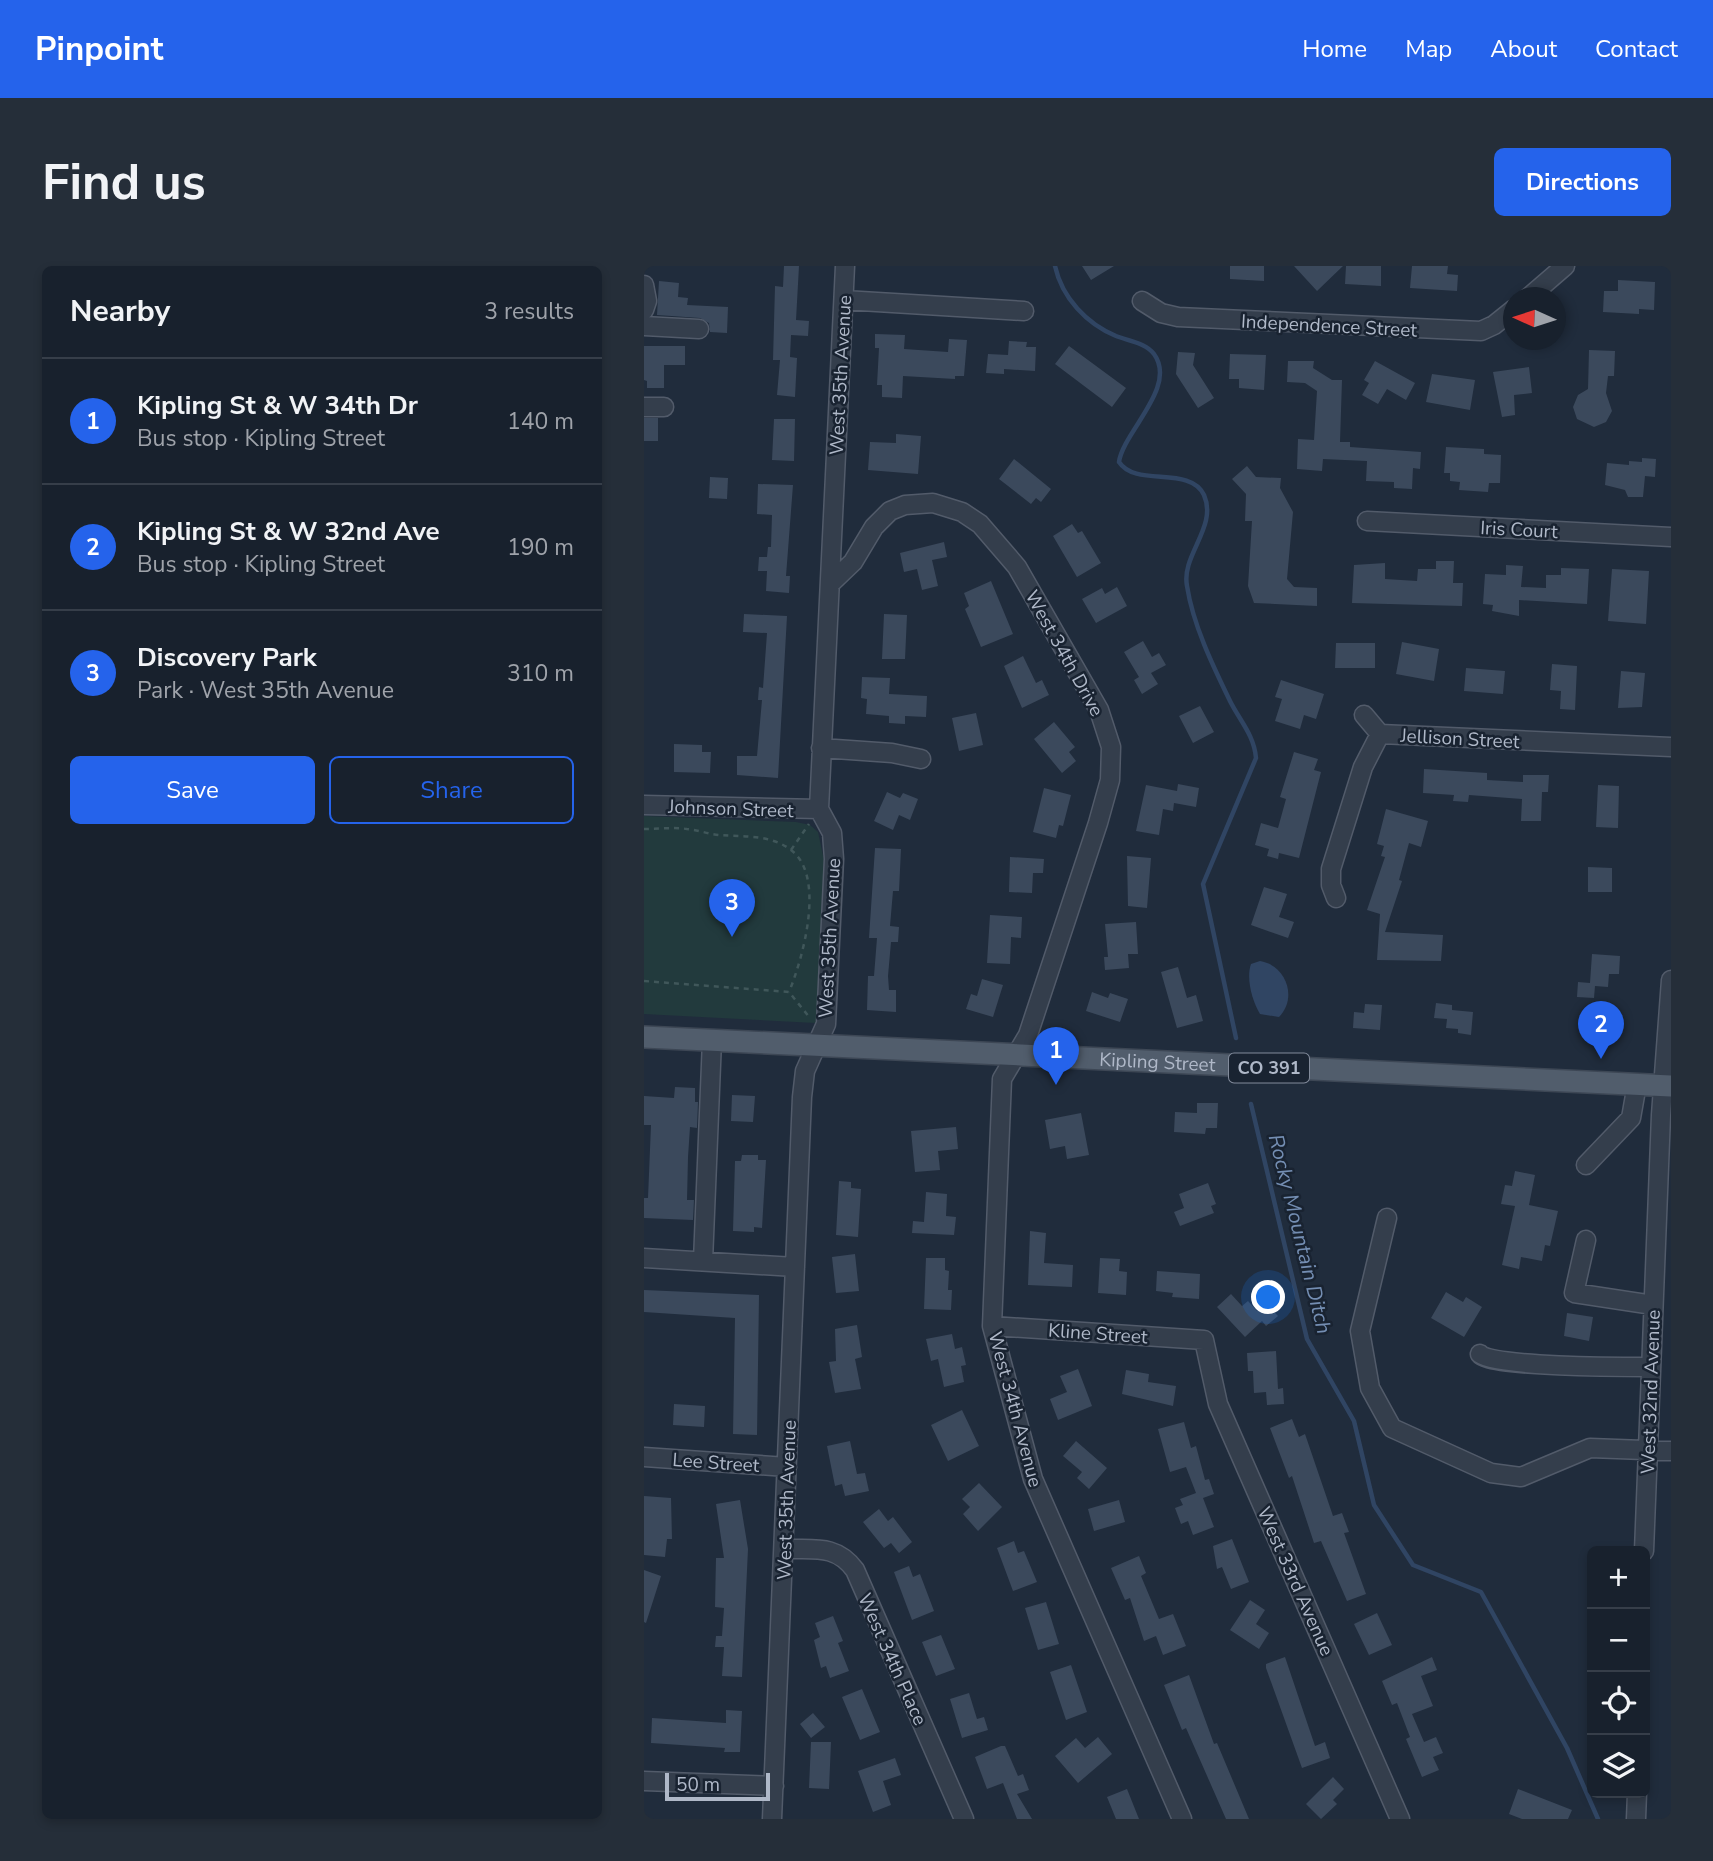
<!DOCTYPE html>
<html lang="en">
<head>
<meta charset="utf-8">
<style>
	:root { --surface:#18212d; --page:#252e39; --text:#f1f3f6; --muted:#9fa3aa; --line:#363e49; --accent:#2563eb }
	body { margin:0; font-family:"Nunito Sans",sans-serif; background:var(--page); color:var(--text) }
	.controls { position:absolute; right:21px; bottom:21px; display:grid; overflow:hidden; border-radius:10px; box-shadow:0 4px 10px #0003 }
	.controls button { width:63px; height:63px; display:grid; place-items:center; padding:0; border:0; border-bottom:2px solid var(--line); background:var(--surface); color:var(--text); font:35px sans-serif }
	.compass { position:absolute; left:859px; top:21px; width:63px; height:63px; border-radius:50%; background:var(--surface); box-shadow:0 4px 10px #0003; rotate:273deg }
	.scale { position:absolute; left:21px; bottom:18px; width:105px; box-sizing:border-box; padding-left:7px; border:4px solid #afb8c8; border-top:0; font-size:19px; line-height:24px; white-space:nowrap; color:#afb8c8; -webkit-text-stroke:5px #192331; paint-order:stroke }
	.you { position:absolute; left:625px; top:1032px; width:24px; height:24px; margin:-18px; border:5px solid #fff; border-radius:50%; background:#1a73e8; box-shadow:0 0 0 10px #1a73e833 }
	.badge { display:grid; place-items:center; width:46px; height:46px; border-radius:50%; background:var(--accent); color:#fff; font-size:23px; font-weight:700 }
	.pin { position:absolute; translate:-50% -58px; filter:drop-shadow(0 2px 4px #0008) }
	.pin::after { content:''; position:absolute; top:37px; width:24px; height:21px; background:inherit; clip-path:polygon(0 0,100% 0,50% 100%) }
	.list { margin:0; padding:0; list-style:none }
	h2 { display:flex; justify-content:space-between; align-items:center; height:91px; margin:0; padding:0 28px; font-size:30px }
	h2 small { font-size:23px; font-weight:400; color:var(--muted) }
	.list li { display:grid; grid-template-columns:46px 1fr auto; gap:21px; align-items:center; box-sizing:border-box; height:126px; padding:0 28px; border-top:2px solid var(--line) }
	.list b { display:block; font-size:26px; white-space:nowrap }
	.list p { margin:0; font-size:23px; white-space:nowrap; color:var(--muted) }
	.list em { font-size:23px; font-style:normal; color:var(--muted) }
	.actions { display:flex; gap:14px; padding:21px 28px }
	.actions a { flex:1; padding:16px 0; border:2px solid var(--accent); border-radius:10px; text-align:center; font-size:24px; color:var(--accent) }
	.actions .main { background:var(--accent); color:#fff }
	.icon { flex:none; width:38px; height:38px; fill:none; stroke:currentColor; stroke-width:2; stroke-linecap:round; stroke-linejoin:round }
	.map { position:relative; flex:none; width:1027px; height:1553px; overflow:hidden; border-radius:10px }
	header { display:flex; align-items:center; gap:42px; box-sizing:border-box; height:98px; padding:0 35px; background:var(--accent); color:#fff }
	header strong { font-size:33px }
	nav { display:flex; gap:38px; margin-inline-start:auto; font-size:24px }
	.intro { display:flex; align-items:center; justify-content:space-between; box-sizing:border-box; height:168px; padding:0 42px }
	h1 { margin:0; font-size:49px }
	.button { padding:18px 32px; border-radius:10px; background:var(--accent); color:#fff; font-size:24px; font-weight:700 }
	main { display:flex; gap:42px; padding:0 42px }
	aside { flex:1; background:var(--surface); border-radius:10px; box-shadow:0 4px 10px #0003 }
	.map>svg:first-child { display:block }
</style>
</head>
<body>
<header>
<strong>Pinpoint</strong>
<nav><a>Home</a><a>Map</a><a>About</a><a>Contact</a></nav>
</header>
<div class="intro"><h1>Find us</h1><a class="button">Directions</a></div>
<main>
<aside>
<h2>Nearby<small>3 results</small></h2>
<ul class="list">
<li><span class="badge">1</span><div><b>Kipling St &amp; W 34th Dr</b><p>Bus stop · Kipling Street</p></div><em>140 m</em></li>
<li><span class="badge">2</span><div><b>Kipling St &amp; W 32nd Ave</b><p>Bus stop · Kipling Street</p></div><em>190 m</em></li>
<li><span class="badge">3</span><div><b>Discovery Park</b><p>Park · West 35th Avenue</p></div><em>310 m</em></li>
</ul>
<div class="actions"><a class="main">Save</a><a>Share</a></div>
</aside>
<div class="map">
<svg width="1027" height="1553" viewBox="0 0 1027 1553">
	<rect width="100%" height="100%" fill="#202c3c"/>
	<path fill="#223a3d" d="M0,550L152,556L166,559L174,566L180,594L172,757L0,748Z"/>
	<path fill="#304563" d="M616,695C642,699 654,732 635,751L616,748C608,735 602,712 607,698Z"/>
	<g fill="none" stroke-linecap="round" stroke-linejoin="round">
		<path stroke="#304563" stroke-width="4.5" d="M411,0C418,32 443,58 472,70C485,75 502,77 510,88C534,121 479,166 475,196C492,222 546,199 560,229C574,261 537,289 543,320C549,359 569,400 586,435C596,455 610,469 612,492L559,618L592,772
			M607,838L663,1073L710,1155L730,1239L769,1299L837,1326L923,1482L954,1553"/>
	</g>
	<path fill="#3b495c" d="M140,0H155L152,54L165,55L164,70L147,69L146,91L153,92L151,131L133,129L136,94H129L131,20L139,21Z
		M438,0H470L447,14Z
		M586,0H620V15L586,13Z
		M650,0H699L673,25Z
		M702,0H737V20L701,18Z
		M768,0H804L803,8L814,9L813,25L766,22Z
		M974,14L1011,16L1010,44L995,43V48L959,46L960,25H974Z
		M15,15L35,17L34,31L44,32L43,39L84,41L83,67L66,66L65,57L56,52L13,49Z
		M231,68L261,69L260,83L304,86L305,73L323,74L320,110H311V113L259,110L258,132L238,131V119H233L235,82H231Z
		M365,75L383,76L382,81H392L391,105L360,103V108L342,107L344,88L364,89Z
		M0,80H41V99H20V122H3V115L0,114Z
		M425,80L482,122L468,141L411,98Z
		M945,84L971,85L970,110H964L962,127L968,145L962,156L950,161L933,153L929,141L934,129L944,123Z
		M534,86L551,87L549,99L570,132L554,142L532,108Z
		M586,88L622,89L620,124L595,122V113H585Z
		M644,95H670L669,102L688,114H698L696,176H706V181L777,186L776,203L769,202L768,223L750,222V216L722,215L723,195L679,193L678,205L653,203L654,173L670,174L673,125L661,117L643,116Z
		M731,95L771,117L762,134L743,123L734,138L718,129L725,117L720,114Z
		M885,101L888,127L870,129L871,149L858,151L849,106Z
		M788,108L831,114L826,144L782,136Z
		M0,152H14V175H0Z
		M130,153H151L150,195L128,194Z
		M252,168L277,170L274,208L224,204L226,176L252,177Z
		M802,181L840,183V188L857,189L856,217H845L844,226L815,224L816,216L806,215V207H800Z
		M998,192L1012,193L1011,211L1001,210L999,231H984L981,224L961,219L963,197L985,199V195L998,196Z
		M370,193L407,223L397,236L392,232L387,238L355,213Z
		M603,200L612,211L637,212L636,222L649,246L643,313L650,321L673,322V340L610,337L604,320L608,255H601L602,228L588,213Z
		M66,211L84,212L83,233L65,232Z
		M114,218L149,219L142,310H146L145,327L122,325L123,305H114L115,291H123L124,281H127L128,249L113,248Z
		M428,258L434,267L438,265L457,297L433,311L409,270Z
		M300,276L303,291L288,294L294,320L278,324L273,303L260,306L256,287Z
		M792,295H810L809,317H819L818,340L708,337L710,299L741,297V313L773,315L774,303H792Z
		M862,299L879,300L877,321L902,322V309H917V302L945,303L943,338L875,334V350L848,345L849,339L839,338L841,308L862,309Z
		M968,303L1005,305L1002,358L964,355Z
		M347,315L369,368L337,381L321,343L325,340L320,327Z
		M473,321L483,340L452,357L438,333L458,322L461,328Z
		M100,348L143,350L134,512L93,509V490H113L118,434H114L115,421L119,422L123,367L99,366Z
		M240,348L263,349L261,393H238Z
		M499,375L508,391L515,387L522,399L507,407L514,418L498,428L490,414L495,411L480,386Z
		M758,376L795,383L790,415L752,408Z
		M692,377H731V402H691Z
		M379,390L392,417L398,414L405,429L378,442L360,400Z
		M908,398L933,400L931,444L916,443L917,425L906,424Z
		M822,402L861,405L859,428L820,425Z
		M977,405L1001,407L998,441L974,442Z
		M218,411L246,412L245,428L283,430L282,451L261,450V458L245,457V450L222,448L223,433L217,432Z
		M637,414L680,428L672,453L660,449L656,463L631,455L638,433L631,431Z
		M556,440L570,466L549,477L535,450Z
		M332,447L339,479L315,485L308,452Z
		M410,456L431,481L425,486L432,495L418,507L390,473Z
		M30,478L58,479V486H67L66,507L30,506Z
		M650,486L674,493L670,504L677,506L655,592L635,587L634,593L623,590L625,583L611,579L617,557L634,562L642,533L636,531Z
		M780,503L843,507V514L879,516V509H905L904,526H898L897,555H877L878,533L825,529L824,536L809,535L810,529L779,527Z
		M534,518L555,522L552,541L530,537L529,545L519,543L515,569L492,565L502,519L533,525Z
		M954,519L975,520L974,562L952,561Z
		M400,522L427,529L419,560L415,559L412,572L389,566Z
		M243,526L256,532L259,527L274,533L266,554L255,549L249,564L230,555Z
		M742,543L784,555L777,581L765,577L755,614L758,615L741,666L799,669L797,695L733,694L736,648L723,644L741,591L737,590L740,580L733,578Z
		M231,582L257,583L255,625H249L246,660L255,661L254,676H247L244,710L245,724H252V746L223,744L224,710H230L233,672H225Z
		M483,590L507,592L503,642L484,640Z
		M366,591L400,593L399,607H389L388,627L365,626Z
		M944,601L968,602V626H944Z
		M620,621L643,628L635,651L650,656L644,672L607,659Z
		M346,649L378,651L377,672L367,671L366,698L343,697Z
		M492,656L494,688H484L485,702L461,704L460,691H464L461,658Z
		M948,688L976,690L975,708H965L964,721L951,720L950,732L933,731L934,716L946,717Z
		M534,701L543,732L552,729L559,755L533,762L517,706Z
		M338,713L359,719L349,751L322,743L327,728L333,730Z
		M448,726L464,732L466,727L484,733L476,756L442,745Z
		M792,737L808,739V744L829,746L827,769L814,767V763L802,762L803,753L790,752Z
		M721,738L738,739L736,764L709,762L710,746L720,747Z
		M31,821L51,822V836H54L53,862L46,861L44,891L43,934H50L49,954L0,952V932H4L7,859H0V830L30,832Z
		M88,829L111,830L109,856L87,855Z
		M553,837H574L573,862H562L561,868L530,866L531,846L553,847Z
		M437,847L445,889L423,893L421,880L406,883L401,854Z
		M312,861L314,883L294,885L296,904L271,906L267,865Z
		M98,889H114V894H122L118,962L110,961V966L89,965L91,895H97Z
		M871,905L891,909L885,939L914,945L906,980L901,979L898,995L877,991L875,1003L858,999L871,940L857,938L861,919L868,920Z
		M195,915L207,916V922L217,923L214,971L192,969Z
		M564,917L572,938L567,940L570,947L536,960L530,946L540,942L535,928Z
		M282,926L303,928L302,950L312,951L310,969L268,967L269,955L280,956Z
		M386,965L402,967L400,997L429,999L428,1021L384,1019Z
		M211,988L215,1025L192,1027L188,991Z
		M282,992H301V1004L305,1005L304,1024H308L307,1044L280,1043Z
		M456,992L476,993L475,1005L483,1006L482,1029L454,1027Z
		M513,1005L556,1008L555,1033L528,1031L529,1027L512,1025Z
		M0,1024L115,1029L113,1169L89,1168L91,1052L0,1046Z
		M802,1026L819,1036L822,1031L838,1041L820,1071L787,1052Z
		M587,1028L598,1040L604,1035L613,1045L622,1037L634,1050L622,1060L618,1055L601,1071L573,1041Z
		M923,1047L949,1051L945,1075L920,1070Z
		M213,1059L218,1091L211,1093L217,1123L191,1127L185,1096L192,1095L191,1063Z
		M308,1068L311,1083L318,1081L322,1099L317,1100L320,1116L300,1121L294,1093L287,1095L282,1073Z
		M632,1085L634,1123L639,1122L640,1138L623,1139L622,1126L610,1127L609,1105H604L603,1087Z
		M434,1103L448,1140L414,1154L406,1133L423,1126L416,1110Z
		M482,1104L505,1108L504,1116L532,1120L529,1140L478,1128Z
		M30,1138L61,1140L60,1161L29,1159Z
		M318,1144L335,1180L304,1195L287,1159Z
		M648,1153L655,1171L661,1168L689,1250L698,1247L705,1266L700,1267L722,1328L703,1335L677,1275L670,1277L648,1210L645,1212L626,1162Z
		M540,1156L547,1182L552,1180L561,1214L565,1213L570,1228L559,1232L570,1261L549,1269L544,1255L537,1258L531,1242L539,1239L536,1233L552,1227L542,1201L526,1206L514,1163Z
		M206,1175L213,1208L221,1207L225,1225L201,1230L198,1218L191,1220L183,1180Z
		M432,1175L463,1202L445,1223L433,1212L438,1206L419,1190Z
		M335,1217L358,1241L334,1265L319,1248L326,1241L318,1233Z
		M0,1230L27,1232L28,1273H23L21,1291L0,1289Z
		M96,1234L104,1283L98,1411L78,1410L80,1381H71L72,1370H78L80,1342L71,1341L72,1292H80L72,1238Z
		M475,1234L481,1256L450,1265L444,1243Z
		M235,1243L244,1255L249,1251L268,1276L255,1287L247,1277L240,1282L219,1256Z
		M588,1273L605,1316L587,1323L578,1301L573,1303L569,1280Z
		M370,1275L374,1287L380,1285L393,1316L369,1325L353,1282Z
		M495,1290L502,1307L497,1310L515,1353L529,1348L542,1380L519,1389L512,1370L500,1375L486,1332L481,1334L467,1302Z
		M265,1300L269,1311L276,1308L290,1345L268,1354L250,1306Z
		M0,1304L17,1310L2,1357L0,1356Z
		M606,1334L621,1344L612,1358L625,1367L615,1383L586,1364Z
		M402,1336L415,1378L394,1384L381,1342Z
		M733,1347L748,1379L725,1389L710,1358Z
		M189,1350L199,1375L194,1377L205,1405L186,1412L182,1400L177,1402L170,1374L176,1371L171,1357Z
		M297,1369L311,1403L292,1410L278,1376Z
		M641,1391L671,1480L681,1476L686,1492L658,1502L622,1402V1398Z
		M788,1391L793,1404L777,1410L789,1440L768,1448L780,1476L792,1471L799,1487L789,1491L795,1504L778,1511L762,1473L766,1471L753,1437L748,1439L738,1415Z
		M427,1399L443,1446L422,1454L406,1406Z
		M545,1409L570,1478L573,1477L605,1553H582L542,1462L538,1464L520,1419Z
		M218,1423L236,1466L216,1474L198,1431Z
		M325,1427L333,1453L340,1451L344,1464L318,1472L306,1433Z
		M82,1444L98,1445L96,1486H80L81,1482L7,1477L8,1452L82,1457Z
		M169,1447L181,1461L167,1472L156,1458Z
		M454,1471L468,1488L434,1517L411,1490L432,1472L441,1482Z
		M167,1476H187L185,1523L165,1522Z
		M357,1480H361L374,1510L379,1508L385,1524L373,1528L388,1553H373L359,1517L343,1523L331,1491Z
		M251,1492L257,1509L239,1515L247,1539L229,1546L214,1505Z
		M689,1511L700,1523L689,1534L693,1538L677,1553L662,1538Z
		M483,1523L495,1553H472L463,1531Z
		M874,1523L928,1544L924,1553H878L865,1548Z"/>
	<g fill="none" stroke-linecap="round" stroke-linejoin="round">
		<g stroke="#525b6a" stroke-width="21">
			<path id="minor" d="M0,19L3,35L0,44
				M884,32L921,0
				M200,34L380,45
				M498,35L517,47L534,51L837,65L850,59L870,43
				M0,60L55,63
				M0,141H20
				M723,255L1027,271
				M186,318L209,296L230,261L246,245L261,239L289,237L318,246L336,258L373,301L455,444L467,481L466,514L454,557L384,769L358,813L348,1060L389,1213L538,1553
				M720,449L736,468
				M177,482L248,487L277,493
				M0,539L175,543
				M692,632L687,619V603L719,501L736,468L1027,481
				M942,899L987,852L993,818
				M743,952L716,1065L726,1122L748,1162L847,1207L877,1211L946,1182L1027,1185
				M942,974L930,1027L1009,1039
				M0,992L151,1001
				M59,995L68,774
				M348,1060L560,1074L574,1138L756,1553
				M836,1088C845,1101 981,1101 1005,1101
				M0,1191L143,1201
				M140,1283C170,1284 192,1278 211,1304L320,1553
				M1000,1285L1017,849L1027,714
				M0,1515L130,1520
				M128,1553L158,831L161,805L182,758L190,593L188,567L175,543L201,0
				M992,1553L993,1527"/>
		</g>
		<g stroke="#3d4755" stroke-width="24">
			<g id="major">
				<path id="s1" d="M0,771L1027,820"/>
			</g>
		</g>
		<path stroke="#40575a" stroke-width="2.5" stroke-dasharray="5 5" stroke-linecap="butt" d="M0,563C14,563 29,561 43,563C54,564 64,568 75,569C99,571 126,568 147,584C182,610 159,692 145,726
			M147,584L165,558
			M0,715L145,726L166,752"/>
		<use href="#minor" stroke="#343e4c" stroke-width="18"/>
		<use href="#major" stroke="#515d6c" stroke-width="21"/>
	</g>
	<g text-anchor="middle" stroke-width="5" stroke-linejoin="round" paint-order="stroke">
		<rect fill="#192331" stroke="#828b9b" stroke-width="2" x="585" y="787.5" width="80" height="29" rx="5"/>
		<g font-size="18" font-weight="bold" fill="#afb8c8">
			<text x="625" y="808">CO 391</text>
		</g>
		<g font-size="19" fill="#afb8c8" stroke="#192331">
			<text transform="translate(685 59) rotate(3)" y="7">Independence Street</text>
			<text transform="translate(196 109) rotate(-87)" y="7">West 35th Avenue</text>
			<text transform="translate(875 263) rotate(3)" y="7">Iris Court</text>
			<text transform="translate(421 387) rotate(61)" y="7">West 34th Drive</text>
			<text transform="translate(816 472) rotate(3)" y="7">Jellison Street</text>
			<text transform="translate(87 542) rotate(2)" y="7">Johnson Street</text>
			<text transform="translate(185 672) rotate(-87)" y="7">West 35th Avenue</text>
			<text dy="7" stroke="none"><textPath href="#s1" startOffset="514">Kipling Street</textPath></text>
			<text transform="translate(454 1067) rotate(4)" y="7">Kline Street</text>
			<text transform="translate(1006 1126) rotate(-88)" y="7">West 32nd Avenue</text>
			<text transform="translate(372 1143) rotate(75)" y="7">West 34th Avenue</text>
			<text transform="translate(72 1196) rotate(4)" y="7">Lee Street</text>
			<text transform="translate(142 1234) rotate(-88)" y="7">West 35th Avenue</text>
			<text transform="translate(652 1315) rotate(66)" y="7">West 33rd Avenue</text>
			<text transform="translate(249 1393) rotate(66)" y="7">West 34th Place</text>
		</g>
		<g font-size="21" font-style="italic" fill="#748eb3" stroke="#192331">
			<text transform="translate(656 968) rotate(76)" y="7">Rocky Mountain Ditch</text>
		</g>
	</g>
</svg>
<div class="controls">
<button>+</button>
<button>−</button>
<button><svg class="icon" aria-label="locate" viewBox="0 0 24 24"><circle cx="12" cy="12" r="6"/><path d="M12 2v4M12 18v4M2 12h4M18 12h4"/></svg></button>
<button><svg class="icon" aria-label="layers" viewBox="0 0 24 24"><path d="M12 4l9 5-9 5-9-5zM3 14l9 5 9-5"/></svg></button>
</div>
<svg class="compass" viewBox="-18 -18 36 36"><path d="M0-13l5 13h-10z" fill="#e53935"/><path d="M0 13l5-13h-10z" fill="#9fa3aa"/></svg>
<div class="scale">50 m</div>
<div class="you"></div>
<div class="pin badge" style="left:412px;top:819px">1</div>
<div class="pin badge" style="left:957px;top:793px">2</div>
<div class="pin badge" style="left:88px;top:671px">3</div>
</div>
</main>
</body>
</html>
